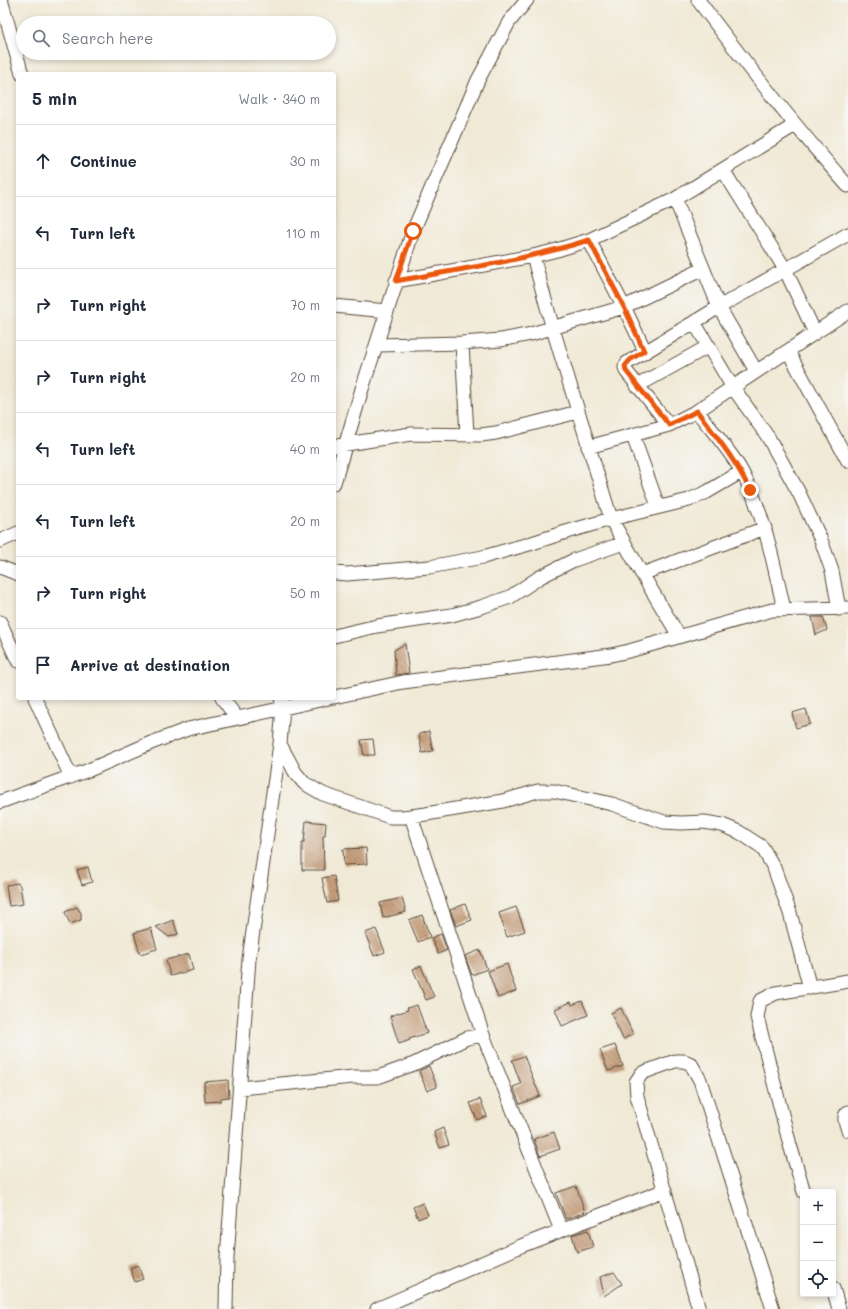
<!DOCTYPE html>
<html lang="en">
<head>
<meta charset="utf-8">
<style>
	:root { --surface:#fff; --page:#f2f2f3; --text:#1f2937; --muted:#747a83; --line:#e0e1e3 }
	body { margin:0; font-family:Mali,sans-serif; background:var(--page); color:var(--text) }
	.controls { position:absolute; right:12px; bottom:12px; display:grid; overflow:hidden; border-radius:4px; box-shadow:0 2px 6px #0003 }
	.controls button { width:36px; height:36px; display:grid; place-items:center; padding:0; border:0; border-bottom:1px solid var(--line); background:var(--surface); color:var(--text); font:20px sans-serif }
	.stop { position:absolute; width:12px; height:12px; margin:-9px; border:3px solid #ea580c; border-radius:50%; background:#fff }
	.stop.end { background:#ea580c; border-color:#fff; box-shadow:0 1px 4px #0008 }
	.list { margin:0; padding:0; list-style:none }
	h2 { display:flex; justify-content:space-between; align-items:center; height:52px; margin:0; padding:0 16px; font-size:17px }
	h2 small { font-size:13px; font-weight:400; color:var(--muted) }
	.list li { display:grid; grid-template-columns:26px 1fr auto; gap:12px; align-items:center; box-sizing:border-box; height:72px; padding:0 16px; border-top:1px solid var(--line) }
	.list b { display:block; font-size:15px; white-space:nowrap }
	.list em { font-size:13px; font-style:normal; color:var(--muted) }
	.icon { flex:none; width:22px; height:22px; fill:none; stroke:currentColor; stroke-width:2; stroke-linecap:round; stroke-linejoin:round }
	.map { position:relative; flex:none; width:848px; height:1309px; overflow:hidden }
	.search { position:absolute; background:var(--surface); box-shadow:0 2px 6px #0003; left:16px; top:16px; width:320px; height:44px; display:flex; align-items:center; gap:10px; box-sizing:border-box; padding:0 14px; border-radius:22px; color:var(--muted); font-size:15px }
	.panel { position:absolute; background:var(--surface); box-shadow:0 2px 6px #0003; left:16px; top:72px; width:320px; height:628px; border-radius:4px }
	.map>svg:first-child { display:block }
</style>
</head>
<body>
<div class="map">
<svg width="848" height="1309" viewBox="0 0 848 1309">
	<defs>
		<pattern id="building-back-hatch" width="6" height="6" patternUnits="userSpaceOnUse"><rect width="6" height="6" fill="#c69e7b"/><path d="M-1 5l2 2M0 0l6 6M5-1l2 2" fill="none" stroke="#a28164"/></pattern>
	</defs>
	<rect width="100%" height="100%" fill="#f6f6f2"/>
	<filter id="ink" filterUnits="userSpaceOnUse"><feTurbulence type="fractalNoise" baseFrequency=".025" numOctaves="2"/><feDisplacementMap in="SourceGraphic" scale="8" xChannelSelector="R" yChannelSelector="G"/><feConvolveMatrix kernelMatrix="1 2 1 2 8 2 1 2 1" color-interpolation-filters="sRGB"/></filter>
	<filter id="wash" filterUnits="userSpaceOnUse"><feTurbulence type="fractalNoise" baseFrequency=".012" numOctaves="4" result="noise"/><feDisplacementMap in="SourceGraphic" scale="16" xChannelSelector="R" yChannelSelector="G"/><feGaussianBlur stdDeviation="0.9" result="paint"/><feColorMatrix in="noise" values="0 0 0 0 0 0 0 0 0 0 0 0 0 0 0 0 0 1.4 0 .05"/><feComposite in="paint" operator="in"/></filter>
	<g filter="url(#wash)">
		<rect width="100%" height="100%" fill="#f0e9d5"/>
		<g id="blocks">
			<path fill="url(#building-back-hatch)" d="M812,617H823L827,630L816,635Z
				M405,644L409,673L396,675L394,650Z
				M806,709L810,724L796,728L792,713Z
				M429,731L433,751L422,753L419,734Z
				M373,739L375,755H364L361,740Z
				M306,821L326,823L325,836H323L324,870H302V842H304Z
				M366,848L367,864L344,865L343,849Z
				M88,867L92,882L82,885L77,870Z
				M334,876L338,901L327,903L322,878Z
				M18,883L20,886L23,904L9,906L6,885Z
				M402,898L406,912L383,918L380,903Z
				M465,904L472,920L456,926L450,910Z
				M77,907L81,913V920L70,924L65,912Z
				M516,907L525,931L507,937L499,913Z
				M422,915L430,937L418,942L409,920Z
				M173,920L178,934L169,937L156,927Z
				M151,928L157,949L140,954L134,933Z
				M376,929L385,952L374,956L365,933Z
				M441,934L447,950L438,954L431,938Z
				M480,950L487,969L472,975L465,956Z
				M189,954L193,970L170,976L166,960Z
				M507,964L516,991L498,998L488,971Z
				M421,966L434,997L426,1000L413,969Z
				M582,1001L588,1015L562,1026L555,1009L571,1002L572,1005Z
				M417,1005L427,1033L409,1039L410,1040L399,1044L390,1016L408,1010L407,1008Z
				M621,1008L633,1034L623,1039L611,1013Z
				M615,1045L623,1066L608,1071L600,1050Z
				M524,1056L540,1096L520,1104L513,1087L521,1084L512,1060Z
				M429,1066L437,1087L427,1091L419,1071Z
				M228,1080L229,1097L221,1098V1101L205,1102L204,1082Z
				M480,1099L487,1116L477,1120L470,1103Z
				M443,1128L449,1145L440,1148L434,1132Z
				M554,1132L560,1149L540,1156L534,1139Z
				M576,1186L585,1212L566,1219L556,1193Z
				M423,1203L428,1215L418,1219L413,1207Z
				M588,1230L593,1247L577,1252L572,1235Z
				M138,1265L143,1279L135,1282L130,1268Z
				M614,1272L622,1284L604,1296L600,1277Z"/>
		</g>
	</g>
	<g filter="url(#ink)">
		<use href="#blocks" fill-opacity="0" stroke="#564739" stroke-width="1"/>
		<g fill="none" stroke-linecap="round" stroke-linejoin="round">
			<g stroke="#564739" stroke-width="15">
				<path id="street" d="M698,0C746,64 795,127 848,186
					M0,1L2,3L22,74
					M723,170L785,269L815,333
					M675,199L719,307L756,371
					M589,240L624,307L645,351
					M533,256L553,329L611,519L642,574L679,636
					M396,281L533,256L557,250L589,240L675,199L795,125
					M334,306L387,311
					M694,322L732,386L768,437L799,493L821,540L832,571L839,609
					M462,343L467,435
					M377,345L462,343L501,340L531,334L624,307L703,269
					M788,351L848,461
					M637,386L709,346
					M697,411C712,431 730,450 742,472C765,515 773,562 784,609
					M669,425L626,371L625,367L627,363L719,307L848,234
					M633,436L658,506
					M334,446L411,434L481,435L496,433L578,412
					M588,447L669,425L697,411L848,311
					M334,483L362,389L413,231L478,80L509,22L527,0
					M0,541L18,533
					M0,567L18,574
					M334,573L347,574L429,567L483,557L529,544L566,532L611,519L689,500L707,492L741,472
					M642,574L765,528
					M0,622L18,661
					M334,636L377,626L452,615L481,607L510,597L540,577L574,560L624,543
					M334,697L403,682L611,655L629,651L772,610L848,608
					M35,698L71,777
					M222,698L237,718
					M280,744L295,772L304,783L323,794L390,817H403L426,814L503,801L538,791H554L612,804L664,822L681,823L704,822L722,825L739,832L762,847L774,868L790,913L810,988
					M0,802L89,770L151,743L188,729L329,698
					M411,816L483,1035L561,1230
					M240,1088L353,1077H378L414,1064L467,1038L483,1035
					M848,1112C842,1117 846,1123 848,1130
					M804,1192L790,1145L757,1017L760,1001L776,993L848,981
					M833,1288L839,1309
					M226,1309L227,1258L249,959L280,744L283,707L281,698
					M377,1309L521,1246L665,1190
					M699,1309L637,1096L636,1082L642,1073L675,1061H684L691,1064L700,1080L773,1309"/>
			</g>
			<use href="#street" stroke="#fff" stroke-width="13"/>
		</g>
	</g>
	<g fill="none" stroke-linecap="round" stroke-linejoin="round" filter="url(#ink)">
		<path stroke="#ea580c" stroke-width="5" d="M413,231L396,281C461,269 526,260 589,240L624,307L644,351L630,360L625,366L626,371L669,425L697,411C716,436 736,461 750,490"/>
	</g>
</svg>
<div class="controls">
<button>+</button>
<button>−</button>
<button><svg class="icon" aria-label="locate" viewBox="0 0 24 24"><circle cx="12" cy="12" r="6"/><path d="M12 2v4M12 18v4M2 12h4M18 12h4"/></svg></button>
</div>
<div class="stop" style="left:413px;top:231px"></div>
<div class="stop end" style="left:750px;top:490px"></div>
<div class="search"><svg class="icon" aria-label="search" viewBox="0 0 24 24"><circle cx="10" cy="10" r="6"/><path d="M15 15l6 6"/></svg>Search here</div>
<section class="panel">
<h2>5 min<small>Walk · 340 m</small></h2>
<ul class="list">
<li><svg class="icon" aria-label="ahead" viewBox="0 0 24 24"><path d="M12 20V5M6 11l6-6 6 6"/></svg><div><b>Continue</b></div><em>30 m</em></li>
<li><svg class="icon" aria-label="left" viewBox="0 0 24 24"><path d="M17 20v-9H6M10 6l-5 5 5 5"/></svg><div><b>Turn left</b></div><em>110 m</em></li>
<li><svg class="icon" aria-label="right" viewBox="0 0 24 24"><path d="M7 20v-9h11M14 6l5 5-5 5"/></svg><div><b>Turn right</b></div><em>70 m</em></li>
<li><svg class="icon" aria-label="right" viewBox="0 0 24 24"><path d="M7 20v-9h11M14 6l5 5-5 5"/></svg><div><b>Turn right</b></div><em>20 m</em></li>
<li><svg class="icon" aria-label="left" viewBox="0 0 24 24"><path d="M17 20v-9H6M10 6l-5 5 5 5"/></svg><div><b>Turn left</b></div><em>40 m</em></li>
<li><svg class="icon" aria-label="left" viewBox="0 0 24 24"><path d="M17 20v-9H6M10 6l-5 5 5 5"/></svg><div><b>Turn left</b></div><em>20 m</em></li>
<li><svg class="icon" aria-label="right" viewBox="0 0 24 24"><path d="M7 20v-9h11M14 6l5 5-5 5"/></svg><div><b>Turn right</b></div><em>50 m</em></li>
<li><svg class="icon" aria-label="arrive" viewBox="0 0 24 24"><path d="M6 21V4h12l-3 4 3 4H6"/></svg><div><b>Arrive at destination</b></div></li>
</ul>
</section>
</div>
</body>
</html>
